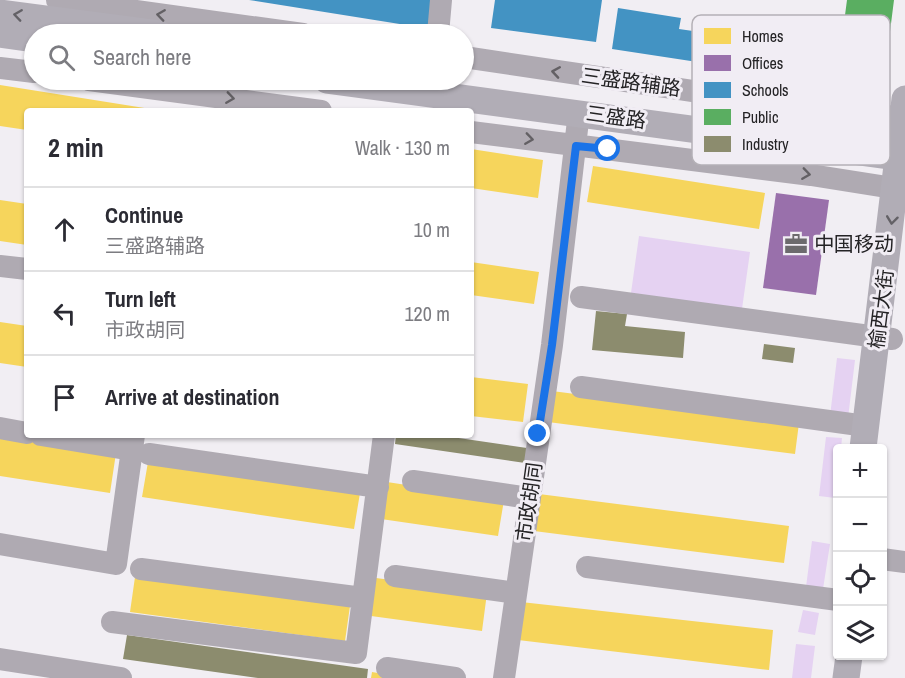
<!DOCTYPE html>
<html lang="en">
<head>
<meta charset="utf-8">
<style>
	:root { --surface:#fff; --page:#f7f7f7; --text:#2b2b33; --muted:#7c7c81; --line:#e1e1e2 }
	body { margin:0; font-family:"Archivo Narrow","Noto Sans SC",sans-serif; background:var(--page); color:var(--text) }
	.controls { position:absolute; right:18px; bottom:18px; display:grid; overflow:hidden; border-radius:6px; box-shadow:0 2px 4px #0004 }
	.controls button { width:54px; height:54px; display:grid; place-items:center; padding:0; border:0; border-bottom:2px solid var(--line); background:var(--surface); color:var(--text); font:30px sans-serif }
	.stop { position:absolute; width:18px; height:18px; margin:-14px; border:4px solid #1a73e8; border-radius:50%; background:#fff }
	.stop.end { background:#1a73e8; border-color:#fff; box-shadow:0 2px 6px #0008 }
	.list { margin:0; padding:0; list-style:none }
	h2 { display:flex; justify-content:space-between; align-items:center; height:78px; margin:0; padding:0 24px; font-size:26px }
	h2 small { font-size:20px; font-weight:400; color:var(--muted) }
	.list li { display:grid; grid-template-columns:39px 1fr auto; gap:18px; align-items:center; box-sizing:border-box; height:84px; padding:0 24px; border-top:2px solid var(--line) }
	.list b { display:block; font-size:22px; white-space:nowrap }
	.list p { margin:0; font-size:20px; white-space:nowrap; color:var(--muted) }
	.list em { font-size:20px; font-style:normal; color:var(--muted) }
	.icon { flex:none; width:33px; height:33px; fill:none; stroke:currentColor; stroke-width:2; stroke-linecap:round; stroke-linejoin:round }
	.map { position:relative; flex:none; width:905px; height:678px; overflow:hidden }
	.search { position:absolute; background:var(--surface); box-shadow:0 2px 4px #0004; left:24px; top:24px; width:450px; height:66px; display:flex; align-items:center; gap:15px; box-sizing:border-box; padding:0 21px; border-radius:33px; color:var(--muted); font-size:22px }
	.panel { position:absolute; background:var(--surface); box-shadow:0 2px 4px #0004; left:24px; top:108px; width:450px; height:330px; border-radius:6px }
	.map>svg:first-child { display:block }
</style>
</head>
<body>
<div class="map">
<svg width="905" height="678" viewBox="0 0 905 678">
	<rect width="100%" height="100%" fill="#f1eef3"/>
	<path fill="#e5d2f2" d="M639,236L750,252L742,309L631,293Z
		M837,358L855,360L848,418L830,416Z
		M826,437L842,438L841,448H838L835,498L819,496Z
		M812,541L830,544L823,589L806,587Z
		M803,610L819,613L815,635L798,632Z
		M796,644L815,646L811,678H792Z"/>
	<path fill="#f6d55c" d="M0,85L157,110V111H27V130L0,126Z
		M471,149L543,160L538,198L471,188Z
		M593,166L765,193L759,229L587,202Z
		M0,200L27,204V245L0,241Z
		M471,262L539,272L534,304L471,295Z
		M0,322L27,326V367L0,363Z
		M471,377L528,384L523,422L471,416Z
		M552,391L799,423L795,454L548,422Z
		M0,435L116,453L110,493L0,476Z
		M148,462L360,493L354,529L142,497Z
		M387,482L504,500L498,536L381,519Z
		M539,494L789,526L784,563L534,531Z
		M135,577L350,606L345,641L130,612Z
		M376,578L487,593L482,631L371,616Z
		M521,602L773,630L769,670L518,640Z
		M372,672L401,677V678H371Z"/>
	<path fill="#9970ab" d="M776,193L829,200L816,295L763,288Z"/>
	<path fill="#4393c3" d="M249,0H435L431,29Z
		M495,0H602L596,42L491,28Z
		M618,8L681,18L679,29L714,34L712,46L729,48L730,39L767,44L763,72L612,49Z"/>
	<path fill="#5aae61" d="M847,0H894L885,71L841,66L836,103L778,95L785,46L840,53Z"/>
	<path fill="#8c8c6e" d="M596,311L627,314L625,326L685,332L683,358L592,350Z
		M764,344L795,348L793,363L762,359Z
		M396,435H438L527,448L525,463L395,444Z
		M127,635L368,669L367,678H258L123,659Z"/>
	<g fill="none" stroke-linecap="round" stroke-linejoin="round">
		<path stroke="#afaab2" stroke-width="22" d="M57,0L303,34
			M438,34L441,0
			M464,57L760,101L905,118
			M0,68L34,72
			M89,80L321,111
			M471,132L811,175L905,190
			M0,266L27,269
			M581,297L892,339
			M581,387L866,426
			M0,428L27,433
			M41,435L132,450
			M149,454L378,487
			M413,481L529,498
			M0,544L116,564L134,435
			M882,559L905,562
			M587,567L838,600
			M141,569L363,598
			M395,576L516,593
			M112,622L356,653L384,435
			M0,659L121,678
			M387,668L455,678
			M504,678L552,345L579,112"/>
		<path stroke="#b1adb6" stroke-width="27" d="M0,13L159,34
			M0,34L34,39
			M327,80L905,158
			M863,448L905,99
			M846,678L849,656"/>
	</g>
	<defs><path id="oneway-chevron" d="M-2-3.5L2.5 0L-2 3.5" fill="none" stroke-width="1.6" stroke-linecap="round" stroke-linejoin="round" transform="scale(1.5)"/></defs>
	<g stroke="#636166">
		<use href="#oneway-chevron" transform="translate(18 15) rotate(-172)"/>
		<use href="#oneway-chevron" transform="translate(892 220) rotate(97)"/>
	</g>
	<g stroke="#636064">
		<use href="#oneway-chevron" transform="translate(161 15) rotate(-172)"/>
		<use href="#oneway-chevron" transform="translate(556 72) rotate(-171)"/>
		<use href="#oneway-chevron" transform="translate(230 98) rotate(8)"/>
		<use href="#oneway-chevron" transform="translate(529 139) rotate(8)"/>
		<use href="#oneway-chevron" transform="translate(806 174) rotate(8)"/>
	</g>
	<g fill="none" stroke-linecap="round" stroke-linejoin="round">
		<path stroke="#1a73e8" stroke-width="8" d="M538,434L552,345L576,146L608,149"/>
	</g>
	<defs>
		<g id="office-bare" transform="scale(1.8)"><path d="M-6-3h4V-5.5h4V-3h4V5H-6ZM-1-4.5V-3h2v-1.5ZM-6 0V1H6V0Z" fill="#6c6a6d" stroke="#f1edf4" stroke-width="2.5" paint-order="stroke"/></g>
	</defs>
	<g fill-rule="evenodd">
		<use href="#office-bare" x="796" y="244"/>
	</g>
	<g text-anchor="middle" stroke-width="6" stroke-linejoin="round" paint-order="stroke">
		<g font-size="20" fill="#242325" stroke="#f1edf4">
			<text transform="translate(631 82) rotate(8)" y="7">三盛路辅路</text>
			<text transform="translate(616 117) rotate(8)" y="7">三盛路</text>
			<text transform="translate(881 309) rotate(-83)" y="7">榆西大街</text>
			<text transform="translate(529 502) rotate(-82)" y="7">市政胡同</text>
		</g>
		<g font-size="20" fill="#242325" stroke="#f1edf4" text-anchor="start">
			<text x="814" y="251">中国移动</text>
		</g>
	</g>
	<rect x="692" y="15" width="198" height="150" rx="9" fill="#f1edf4" stroke="#b4b0b6" stroke-width="1.5"/>
	<rect x="704" y="28" width="27" height="16" fill="#f6d55c"/>
	<rect x="704" y="55" width="27" height="16" fill="#9970ab"/>
	<rect x="704" y="82" width="27" height="16" fill="#4393c3"/>
	<rect x="704" y="109" width="27" height="16" fill="#5aae61"/>
	<rect x="704" y="136" width="27" height="16" fill="#8c8c6e"/>
	<g font-size="16" fill="#242325">
		<text x="742" y="42">Homes</text>
		<text x="742" y="69">Offices</text>
		<text x="742" y="96">Schools</text>
		<text x="742" y="123">Public</text>
		<text x="742" y="150">Industry</text>
	</g>
</svg>
<div class="controls">
<button>+</button>
<button>−</button>
<button><svg class="icon" aria-label="locate" viewBox="0 0 24 24"><circle cx="12" cy="12" r="6"/><path d="M12 2v4M12 18v4M2 12h4M18 12h4"/></svg></button>
<button><svg class="icon" aria-label="layers" viewBox="0 0 24 24"><path d="M12 4l9 5-9 5-9-5zM3 14l9 5 9-5"/></svg></button>
</div>
<div class="stop" style="left:608px;top:149px"></div>
<div class="stop end" style="left:538px;top:434px"></div>
<div class="search"><svg class="icon" aria-label="search" viewBox="0 0 24 24"><circle cx="10" cy="10" r="6"/><path d="M15 15l6 6"/></svg>Search here</div>
<section class="panel">
<h2>2 min<small>Walk · 130 m</small></h2>
<ul class="list">
<li><svg class="icon" aria-label="ahead" viewBox="0 0 24 24"><path d="M12 20V5M6 11l6-6 6 6"/></svg><div><b>Continue</b><p>三盛路辅路</p></div><em>10 m</em></li>
<li><svg class="icon" aria-label="left" viewBox="0 0 24 24"><path d="M17 20v-9H6M10 6l-5 5 5 5"/></svg><div><b>Turn left</b><p>市政胡同</p></div><em>120 m</em></li>
<li><svg class="icon" aria-label="arrive" viewBox="0 0 24 24"><path d="M6 21V4h12l-3 4 3 4H6"/></svg><div><b>Arrive at destination</b></div></li>
</ul>
</section>
</div>
</body>
</html>
